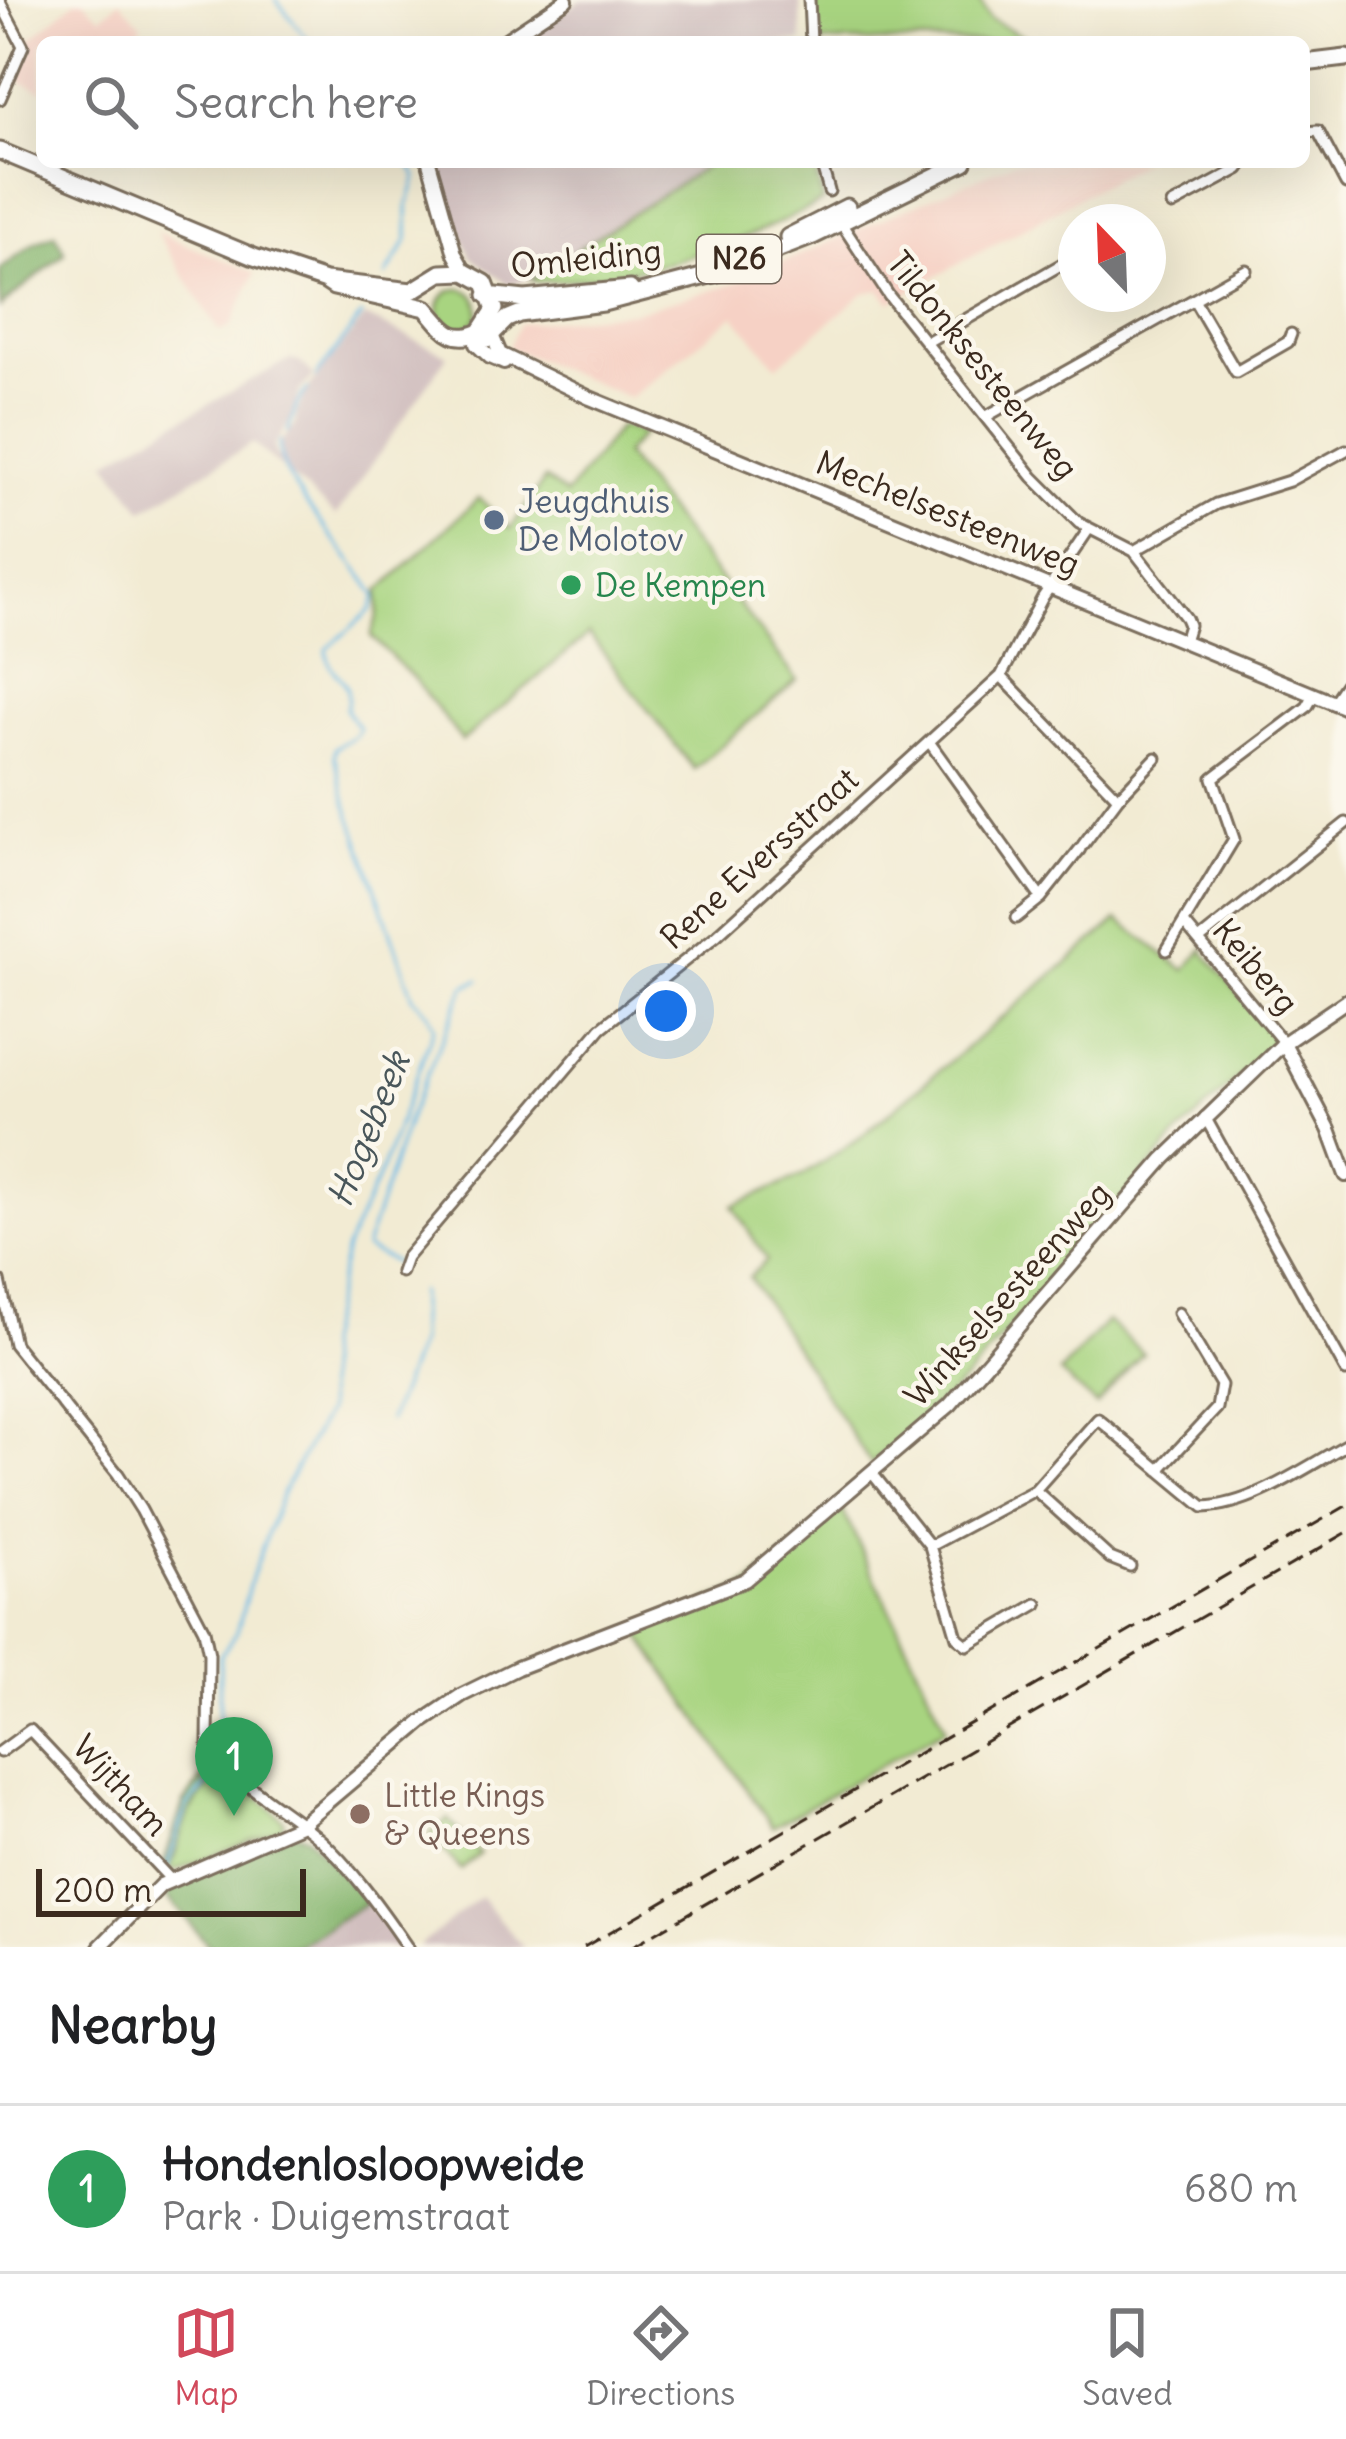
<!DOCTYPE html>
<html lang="en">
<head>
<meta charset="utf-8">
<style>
	:root { --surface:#fff; --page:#f2f2f2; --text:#202124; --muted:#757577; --line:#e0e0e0; --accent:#d1495b }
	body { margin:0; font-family:Delius,sans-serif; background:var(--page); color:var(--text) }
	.compass { position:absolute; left:1058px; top:204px; width:108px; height:108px; border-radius:50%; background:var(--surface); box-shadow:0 12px 48px #0002; rotate:337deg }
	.scale { position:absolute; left:36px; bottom:30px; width:270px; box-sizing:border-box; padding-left:12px; border:6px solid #3b2a1e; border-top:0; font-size:33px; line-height:42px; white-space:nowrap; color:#3b2a1e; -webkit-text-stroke:9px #fbf7ec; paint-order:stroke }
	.you { position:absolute; left:666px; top:1011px; width:42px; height:42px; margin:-30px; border:9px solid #fff; border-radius:50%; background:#1a73e8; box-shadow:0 0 0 18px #1a73e833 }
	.badge { display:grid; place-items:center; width:78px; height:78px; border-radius:50%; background:var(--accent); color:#fff; font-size:39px; font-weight:700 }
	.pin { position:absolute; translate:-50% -99px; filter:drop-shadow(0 3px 6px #0008) }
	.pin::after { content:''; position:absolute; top:63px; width:42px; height:36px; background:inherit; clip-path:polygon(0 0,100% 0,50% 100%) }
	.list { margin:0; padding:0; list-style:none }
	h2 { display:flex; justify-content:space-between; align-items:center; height:156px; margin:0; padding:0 48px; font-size:51px }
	h2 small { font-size:39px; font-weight:400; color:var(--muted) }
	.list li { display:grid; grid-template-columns:78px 1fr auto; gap:36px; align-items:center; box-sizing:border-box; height:168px; padding:0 48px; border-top:3px solid var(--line) }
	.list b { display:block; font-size:45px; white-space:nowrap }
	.list p { margin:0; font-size:39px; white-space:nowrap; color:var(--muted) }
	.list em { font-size:39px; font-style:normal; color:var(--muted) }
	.icon { flex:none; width:66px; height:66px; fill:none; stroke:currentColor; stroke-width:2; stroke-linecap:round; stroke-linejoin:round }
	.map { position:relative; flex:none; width:1346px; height:1947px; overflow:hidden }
	.search { position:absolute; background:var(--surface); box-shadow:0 12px 48px #0002; left:36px; right:36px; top:36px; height:132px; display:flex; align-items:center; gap:30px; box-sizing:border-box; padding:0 42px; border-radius:18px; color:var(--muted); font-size:45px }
	.sheet { height:324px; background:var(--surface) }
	nav { display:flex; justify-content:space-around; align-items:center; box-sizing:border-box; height:168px; border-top:3px solid var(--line); background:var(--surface); font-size:33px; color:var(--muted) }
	nav a { display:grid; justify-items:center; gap:6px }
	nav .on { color:var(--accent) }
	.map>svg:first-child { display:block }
</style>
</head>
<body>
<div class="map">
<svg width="1346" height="1947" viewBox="0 0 1346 1947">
	<rect width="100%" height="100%" fill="#fbf7ec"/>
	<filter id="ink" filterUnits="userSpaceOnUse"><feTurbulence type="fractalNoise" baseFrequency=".00833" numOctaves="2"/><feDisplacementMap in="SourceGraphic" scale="24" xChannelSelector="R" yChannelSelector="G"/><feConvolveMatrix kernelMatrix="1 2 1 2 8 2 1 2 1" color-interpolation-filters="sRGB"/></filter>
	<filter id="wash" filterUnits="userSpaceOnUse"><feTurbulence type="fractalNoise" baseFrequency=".004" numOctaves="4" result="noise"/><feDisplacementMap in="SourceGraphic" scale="48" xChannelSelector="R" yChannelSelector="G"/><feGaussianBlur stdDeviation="2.7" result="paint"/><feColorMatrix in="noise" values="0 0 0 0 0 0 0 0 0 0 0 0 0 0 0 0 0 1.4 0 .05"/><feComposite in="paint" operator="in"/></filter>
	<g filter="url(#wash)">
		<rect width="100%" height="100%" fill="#f2ebd3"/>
		<path fill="#f6d1c5" d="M77,0H83L101,17L120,1L142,25L131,42H42V91L12,77L28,41Z
			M1014,162H1143L890,302L880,290L864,293L777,366L734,315L630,398L508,347L519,324L633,312L733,284Z
			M156,232L255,273L231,326L220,332Z"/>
		<path fill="#d1bfbf" d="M581,0H800L802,42H518Z
			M438,162H713L531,279L508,284L471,257L449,205Z
			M365,317L448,355L336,516L253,443L143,510L107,461L290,359L301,363L314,376L300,390L291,420L274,445L276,456L282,458L280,442L295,426L297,411L308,389Z
			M480,1897L523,1947H418Z
			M367,1902L403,1947H294Z"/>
		<path fill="#a8d480" stroke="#727f4f" stroke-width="3" d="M815,0H979L990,19L1026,38L1017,42H816Z
			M713,162H813L823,201C733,249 640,278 537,282L531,279Z
			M439 309a20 20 0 1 1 40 0a20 20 0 1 1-40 0Z
			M620,426L643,434L624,454L797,680L694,769L589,634L462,741L414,679L371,636L378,614L379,591L479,498L510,529L545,479L566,495Z
			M1118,920L1185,970L1208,944L1203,951L1278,1040L1177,1136L963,1382L871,1464L749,1277L767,1260L733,1206L802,1176L858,1139Z
			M1107,1321L1143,1353L1096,1405L1060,1373Z
			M842,1509L946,1728L773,1827L636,1630L749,1585Z
			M223,1767L284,1820L282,1828L174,1871L170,1867L189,1813Z
			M448,1819L479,1854L461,1870L430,1834Z"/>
		<path fill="#86b66e" stroke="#607046" stroke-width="3" d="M55,234L65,253L0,307V270L34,243Z
			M212,1765L223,1767L189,1812L170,1867L163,1866L183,1804Z
			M292,1832L307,1836L367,1902L294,1947H210L165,1894L179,1882Z"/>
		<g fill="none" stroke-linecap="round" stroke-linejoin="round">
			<path stroke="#6bbbe6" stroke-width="3" d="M276,0L310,42
				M386,276L408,239V205L417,176L408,162
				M316,377L362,315
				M288,432L297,404L308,389
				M396,1263L365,1248L410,1114L465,986L479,980
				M389,1420L419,1342V1291
				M224,1749L219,1737L220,1656L237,1632L251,1578L282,1493L327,1411L324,1344L346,1248L381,1171L434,1028L428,1013L413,997L346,802L334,755L335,748L356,735L359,728L346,710C355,672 327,680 327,649L371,610L376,596C357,559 272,480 280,441
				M167,1867L187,1806L210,1782L218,1767"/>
		</g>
	</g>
	<g filter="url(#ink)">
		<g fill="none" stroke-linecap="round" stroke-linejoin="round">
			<g stroke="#7b6e5d" stroke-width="15">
				<path id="minor" d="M809,0L811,42
					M0,2L23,46L0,99
					M1304,132L1318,131L1346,184
					M821,162L829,191
					M1172,205L1239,169L1244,162
					M839,220L889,296L1033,477L1079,523L1134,551L1186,618L1189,625L1184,641
					M1194,300L1236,372L1288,342L1291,334
					M927,342L1076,256
					M987,416L1246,270
					M1134,551L1216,504L1289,481L1346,450
					M1001,676L1118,798L1083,845
					M1333,703L1346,684
					M930,743L1041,898L1016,918
					M1118,798L1156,758
					M1041,898L1080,849
					M1185,924L1284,1043
					M1199,940L1346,823
					M1167,950L1234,839L1213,778L1307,707L1314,695
					M1205,1117L1346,1371
					M401,1272L406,1258L601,1028L717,935L1001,676L1043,597L1089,529
					M0,1281L14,1344L118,1474L141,1510L204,1630L209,1654L208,1744C233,1780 275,1803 309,1830C345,1858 381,1909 407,1947
					M1159,1470L1217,1408L1221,1385L1178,1313
					M872,1473L930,1546L957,1637L967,1645L1037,1604
					M1035,1490L1098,1419L1204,1507C1253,1505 1304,1468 1346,1445
					M930,1546L1035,1490L1110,1558L1130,1566
					M0,1752L30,1730L170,1879"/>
			</g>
			<g stroke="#7b6e5d" stroke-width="18">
				<path id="tertiary" d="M503,42L566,0
					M429,162L455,254L465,272
					M492,335L500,354L590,398L1346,708
					M476,344L490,357L504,363
					M1284,1043L1329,1129L1346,1175
					M100,1947L161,1885L300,1825L422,1722L462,1695L517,1668L745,1580L950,1405L1164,1159L1284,1043L1346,1001"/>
			</g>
			<g stroke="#7b6e5d" stroke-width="21">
				<path id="primary" d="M1304,63L1346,58
					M0,151L254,257L325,281L412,291L441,273L465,272L485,283L495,309L480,332C451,345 443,327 426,308L334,287L325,281
					M788,237L847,207
					M487,295L525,299L630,289
					M487,339L507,319L519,314L603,303L717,273L813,236L964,162"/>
			</g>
			<use href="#minor" stroke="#fff" stroke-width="9"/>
			<use href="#tertiary" stroke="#fff" stroke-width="12"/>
			<use href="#primary" stroke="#fff" stroke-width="15"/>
			<path stroke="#3b2a1e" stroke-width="3" stroke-dasharray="18 9" stroke-linecap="butt" d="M584,1947L1346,1506
				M631,1947L1346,1533"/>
		</g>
	</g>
	<circle fill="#5c6f8a" stroke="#fbf7ec" stroke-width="4.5" cx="494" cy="520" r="12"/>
	<circle fill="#2e9e5b" stroke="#fbf7ec" stroke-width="4.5" cx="571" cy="585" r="12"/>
	<circle fill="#8d6e63" stroke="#fbf7ec" stroke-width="4.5" cx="360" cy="1814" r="12"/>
	<g text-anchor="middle" stroke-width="9" stroke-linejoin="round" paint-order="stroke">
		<rect fill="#fbf7ec" stroke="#75685c" stroke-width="3" x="697" y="235" width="84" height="48" rx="9"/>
		<g font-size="30" font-weight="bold" fill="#3b2a1e">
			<text x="739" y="269">N26</text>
		</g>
		<g font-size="33" fill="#3b2a1e" stroke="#fbf7ec">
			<text transform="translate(586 258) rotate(-6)" y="12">Omleiding</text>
			<text transform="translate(983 365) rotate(51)" y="12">Tildonksesteenweg</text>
			<text transform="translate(948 513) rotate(22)" y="12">Mechelsesteenweg</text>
			<text transform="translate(759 858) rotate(-42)" y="12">Rene Eversstraat</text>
			<text transform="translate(1256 966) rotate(50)" y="12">Keiberg</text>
			<text transform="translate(1007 1294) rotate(-48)" y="12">Winkselsesteenweg</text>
			<text transform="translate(121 1785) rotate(47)" y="12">Wijtham</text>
		</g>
		<g font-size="33" fill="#4e5e75" stroke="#fbf7ec" text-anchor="start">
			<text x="518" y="513">Jeugdhuis<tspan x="518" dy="38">De Molotov</tspan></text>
		</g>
		<g font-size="33" fill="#27864d" stroke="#fbf7ec" text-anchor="start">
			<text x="595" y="597">De Kempen</text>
		</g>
		<g font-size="33" fill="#785e54" stroke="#fbf7ec" text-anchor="start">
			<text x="384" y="1807">Little Kings<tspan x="384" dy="38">&amp; Queens</tspan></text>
		</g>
		<g font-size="36" font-style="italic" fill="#49565a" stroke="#fbf7ec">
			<text transform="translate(368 1129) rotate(-68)" y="13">Hogebeek</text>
		</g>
	</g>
</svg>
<svg class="compass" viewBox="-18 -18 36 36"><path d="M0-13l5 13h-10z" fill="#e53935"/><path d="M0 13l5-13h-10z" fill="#757577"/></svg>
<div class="scale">200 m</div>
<div class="you"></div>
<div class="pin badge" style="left:234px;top:1816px;background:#2e9e5b">1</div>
<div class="search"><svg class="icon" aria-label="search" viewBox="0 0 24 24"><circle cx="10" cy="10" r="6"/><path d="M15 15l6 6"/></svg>Search here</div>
</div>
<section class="sheet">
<h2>Nearby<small></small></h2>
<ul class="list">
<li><span class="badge" style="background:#2e9e5b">1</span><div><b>Hondenlosloopweide</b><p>Park · Duigemstraat</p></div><em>680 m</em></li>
</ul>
</section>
<nav>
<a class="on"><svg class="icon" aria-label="map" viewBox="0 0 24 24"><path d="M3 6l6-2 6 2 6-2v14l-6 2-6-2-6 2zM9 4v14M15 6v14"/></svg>Map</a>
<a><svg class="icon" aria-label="directions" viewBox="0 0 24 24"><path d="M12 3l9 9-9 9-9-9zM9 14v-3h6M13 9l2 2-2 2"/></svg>Directions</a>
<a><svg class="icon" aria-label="saved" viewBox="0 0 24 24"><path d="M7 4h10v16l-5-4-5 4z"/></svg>Saved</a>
</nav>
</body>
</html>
